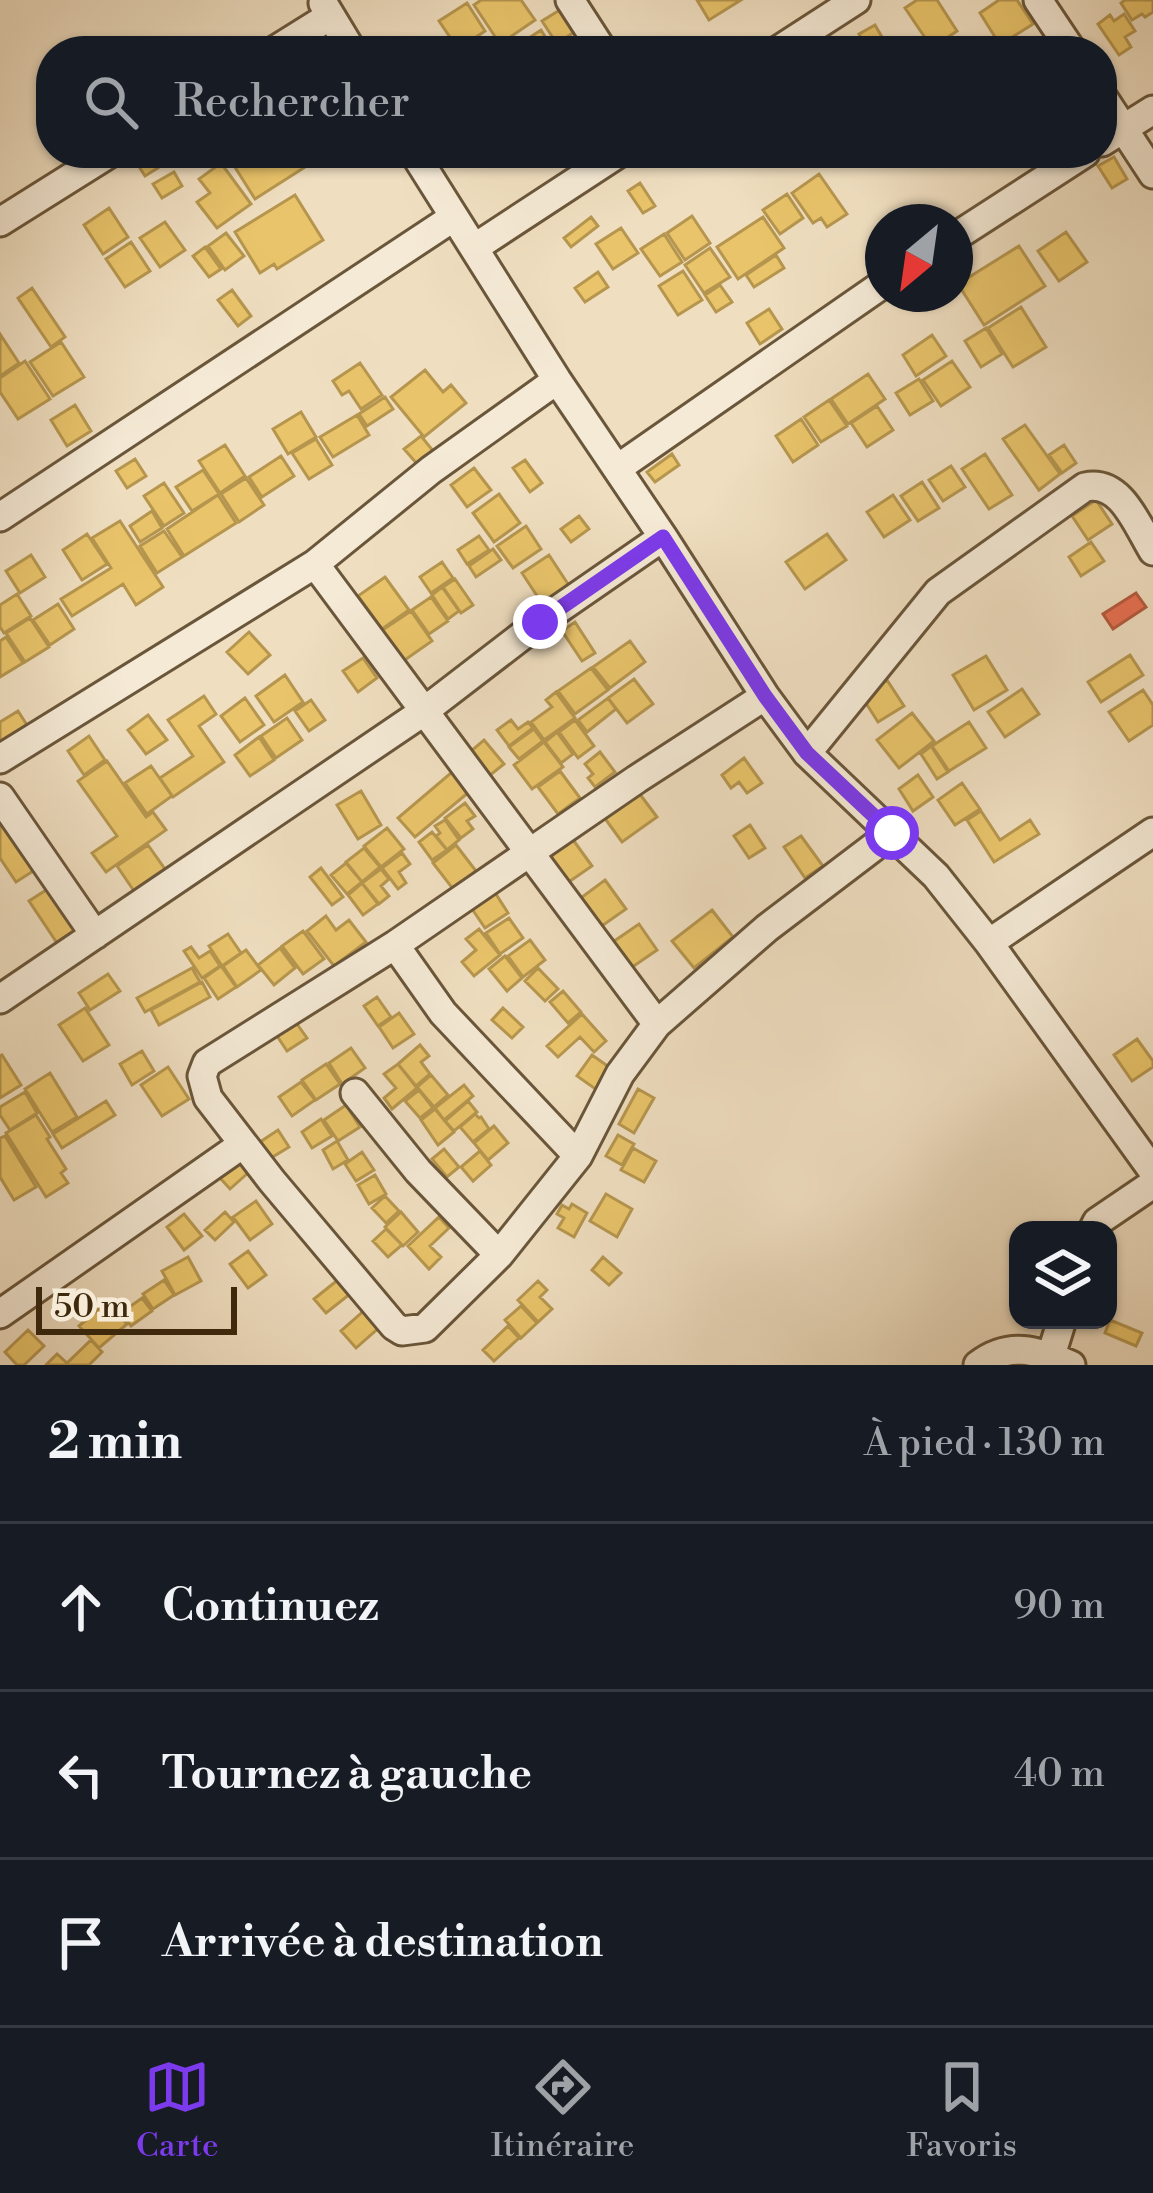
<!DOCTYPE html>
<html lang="fr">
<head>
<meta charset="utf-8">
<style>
	:root { --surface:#171b24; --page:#20242c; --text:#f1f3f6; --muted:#9ea1a6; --line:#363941; --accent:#7c3aed }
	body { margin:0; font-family:"Libre Bodoni",serif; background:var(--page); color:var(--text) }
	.controls { position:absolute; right:36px; bottom:36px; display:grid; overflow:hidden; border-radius:24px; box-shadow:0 3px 9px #0004 }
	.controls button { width:108px; height:108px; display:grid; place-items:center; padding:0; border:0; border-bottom:3px solid var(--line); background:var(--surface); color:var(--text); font:60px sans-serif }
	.compass { position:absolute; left:865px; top:204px; width:108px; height:108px; border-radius:50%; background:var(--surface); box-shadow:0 3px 9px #0004; rotate:209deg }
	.scale { position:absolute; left:36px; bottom:30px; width:201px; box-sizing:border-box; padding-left:12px; border:6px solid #3e290d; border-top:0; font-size:33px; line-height:42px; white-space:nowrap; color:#3e290d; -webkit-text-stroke:9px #f5ead6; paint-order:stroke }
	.stop { position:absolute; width:36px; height:36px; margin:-27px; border:9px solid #7c3aed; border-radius:50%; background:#fff }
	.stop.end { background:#7c3aed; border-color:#fff; box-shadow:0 3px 12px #0008 }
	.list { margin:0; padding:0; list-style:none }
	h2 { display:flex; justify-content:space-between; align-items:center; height:156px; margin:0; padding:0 48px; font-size:51px }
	h2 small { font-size:39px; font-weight:400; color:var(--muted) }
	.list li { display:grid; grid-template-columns:78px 1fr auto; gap:36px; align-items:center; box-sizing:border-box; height:168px; padding:0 48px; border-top:3px solid var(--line) }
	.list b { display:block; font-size:45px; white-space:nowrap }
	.list em { font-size:39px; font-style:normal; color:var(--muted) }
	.icon { flex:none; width:66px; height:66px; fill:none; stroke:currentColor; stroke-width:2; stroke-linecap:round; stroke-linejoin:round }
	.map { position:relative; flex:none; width:1153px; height:1365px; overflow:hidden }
	.search { position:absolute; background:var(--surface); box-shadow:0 3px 9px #0004; left:36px; right:36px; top:36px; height:132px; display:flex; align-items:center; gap:30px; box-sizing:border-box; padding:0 42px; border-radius:48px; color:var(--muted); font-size:45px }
	.sheet { height:660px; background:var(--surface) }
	nav { display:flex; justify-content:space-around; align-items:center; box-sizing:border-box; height:168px; border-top:3px solid var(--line); background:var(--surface); font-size:33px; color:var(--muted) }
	nav a { display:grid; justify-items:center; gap:6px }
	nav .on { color:var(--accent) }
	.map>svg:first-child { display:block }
</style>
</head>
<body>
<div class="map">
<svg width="1153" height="1365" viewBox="0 0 1153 1365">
	<rect width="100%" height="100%" fill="#efdec0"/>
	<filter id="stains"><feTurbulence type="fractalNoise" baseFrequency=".00167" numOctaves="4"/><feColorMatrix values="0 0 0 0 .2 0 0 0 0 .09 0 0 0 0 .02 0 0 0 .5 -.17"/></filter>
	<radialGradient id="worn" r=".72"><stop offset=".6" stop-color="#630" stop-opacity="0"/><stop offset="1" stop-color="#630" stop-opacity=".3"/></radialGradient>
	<path fill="#e9c46a" stroke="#b6964e" stroke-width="3" d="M481,0H521L535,20L500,44L474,5Z
		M697,0H741L709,20Z
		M917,0H937L957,31L932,48L905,8Z
		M999,0H1017L1033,24L1000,45L980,13Z
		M1125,0H1153V12L1145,17L1142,14L1132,20L1121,3Z
		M467,3L485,31L458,49L439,21Z
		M563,8L577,30L557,44L542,21Z
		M1124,14L1135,31L1125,37L1131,47L1119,55L1098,24L1110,15L1114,21Z
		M875,25L889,49L886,51H869L859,34Z
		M541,30L552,48L547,51H509Z
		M157,153H164L169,161L145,176L138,165Z
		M226,153H296L305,167L255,199Z
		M1114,157L1127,179L1112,188L1098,166Z
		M221,163L251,204L217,228L197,202L210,193L199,179Z
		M174,172L182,186L162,198L153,184Z
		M819,174L847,214L827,227L821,218L813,223L792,193Z
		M640,183L655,206L643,213L628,191Z
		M787,194L803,218L780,234L763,210Z
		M295,195L323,240L277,269L274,264L260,273L235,232Z
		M109,208L128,237L103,254L84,225Z
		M692,216L710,243L685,260L667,233Z
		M591,217L598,226L571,247L564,238Z
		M763,217L784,248L738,279L717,247Z
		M165,222L185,250L160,267L140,238Z
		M621,228L638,253L613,269L596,244Z
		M1066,232L1087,262L1059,281L1038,251Z
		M226,233L244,256L225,270L208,246Z
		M664,234L682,262L660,276L641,249Z
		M131,242L150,271L125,287L106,259Z
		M1019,246L1045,286L984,325L958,284Z
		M205,247L221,269L209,277L193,256Z
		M710,248L730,277L704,293L685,265Z
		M776,255L784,268L754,287L746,275Z
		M683,271L702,300L678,315L659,286Z
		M598,272L608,287L585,302L575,288Z
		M720,285L732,302L716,312L705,295Z
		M32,288L65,337L51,347L18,298Z
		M232,290L251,316L238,326L218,300Z
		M1021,307L1046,347L1013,367L988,328Z
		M769,309L782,329L760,344L747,323Z
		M986,328L1002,354L981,367L965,341Z
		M0,334L19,363L0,376Z
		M932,335L946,356L916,376L903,355Z
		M61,342L84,377L53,396L30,362Z
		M25,361L50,399L18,419L0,392V378Z
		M952,361L970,387L941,406L923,380Z
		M360,363L382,395L361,409L349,391L342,395L333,381Z
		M425,370L443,392L451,385L466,403L424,437L391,397Z
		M868,374L885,399L848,424L831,399Z
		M919,379L933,401L910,415L896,393Z
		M385,397L393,409L367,426L359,414Z
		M829,400L847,426L821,442L804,417Z
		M75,405L91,431L67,446L51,420Z
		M877,406L893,430L867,447L851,423Z
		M301,412L316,437L288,454L273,429Z
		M357,415L369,435L333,457L320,437Z
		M801,419L818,445L793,462L776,436Z
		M1025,425L1060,474L1039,490L1003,439Z
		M421,436L434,452L418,465L404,449Z
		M316,439L332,465L309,479L292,453Z
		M225,445L245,476L220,493L199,461Z
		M1064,445L1076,463L1062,473L1049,455Z
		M672,454L679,465L655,482L647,472Z
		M985,454L1012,495L989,509L962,469Z
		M281,456L294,476L262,497L249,477Z
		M135,459L146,476L127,488L116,471Z
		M525,460L542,483L530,492L513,468Z
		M951,466L965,487L943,501L929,480Z
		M474,468L491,490L467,507L451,485Z
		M203,470L219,494L192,511L176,487Z
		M246,478L264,505L239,522L221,494Z
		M922,482L939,508L918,521L901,496Z
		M164,483L184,513L164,526L144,496Z
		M499,494L520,523L494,542L473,513Z
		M218,495L236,523L184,556L167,529Z
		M893,495L910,520L884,537L867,512Z
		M1096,500L1112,524L1088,540L1072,516Z
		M152,511L162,528L140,542L130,526Z
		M579,516L589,529L571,542L561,529Z
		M120,521L163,587L136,605L123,584L72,616L61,599L111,568L92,538Z
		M526,526L541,549L513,568L497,546Z
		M164,531L182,557L157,573L140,546Z
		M87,534L107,564L82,580L63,550Z
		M827,534L846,560L805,589L786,562Z
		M479,536L489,550L467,564L458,550Z
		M1091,542L1104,561L1081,576L1069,557Z
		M493,549L501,560L476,577L469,566Z
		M31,555L45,577L20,593L6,571Z
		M549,555L570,587L543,605L522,573Z
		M442,562L453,578L431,593L420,577Z
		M385,577L409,610L382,629L358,596Z
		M455,579L473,605L461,613L443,587Z
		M442,587L459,611L448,619L432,595Z
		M17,594L31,616L4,633L0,627V605Z
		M431,597L448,621L429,634L412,610Z
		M58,604L74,629L50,645L33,620Z
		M411,611L432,641L402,662L381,631Z
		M30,618L49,647L25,662L6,633Z
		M575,622L595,653L582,661L562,631Z
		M249,632L270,655L248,674L227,652Z
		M6,637L23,663L0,677V641Z
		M630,641L645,662L610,688L593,667Z
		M1130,655L1143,675L1101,702L1088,682Z
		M986,656L1007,690L974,710L953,675Z
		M363,658L377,678L358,692L343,671Z
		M591,668L608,690L575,714L558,691Z
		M285,675L303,702L274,722L256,696Z
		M634,679L653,704L627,723L608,698Z
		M887,680L904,706L878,722L862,697Z
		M1022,689L1039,714L1005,737L988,712Z
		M1143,690L1153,705V725L1129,741L1109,712Z
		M556,692L575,718L544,740L531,722L552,707L546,700Z
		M204,696L216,714L199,726L224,762L173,797L160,778L193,756L168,720Z
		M245,698L264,725L240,742L221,716Z
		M608,698L616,709L587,732L578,720Z
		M311,700L325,720L309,731L295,711Z
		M18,711L27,725L0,743V722Z
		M912,713L934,741L899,768L877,740Z
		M148,715L167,740L146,754L128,730Z
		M287,718L302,740L276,758L261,736Z
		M511,720L518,729L528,722L533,728L509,746L497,730Z
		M575,720L594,746L578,758L559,732Z
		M969,722L986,748L949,771L932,746Z
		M534,729L543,741L519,759L509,747Z
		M557,732L573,754L561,763L545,742Z
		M89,736L105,760L84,775L68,751Z
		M259,737L274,760L250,776L235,755Z
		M484,740L504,764L484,780L464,757Z
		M544,742L563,767L532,789L514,765Z
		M931,746L948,772L937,779L921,754Z
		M600,752L615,772L595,787L588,778L593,774L585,764Z
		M744,758L762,783L747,793L739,782L731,788L722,775Z
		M107,761L146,817L153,812L166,830L106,872L92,853L117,836L78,781Z
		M151,766L172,796L147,814L125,783Z
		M560,771L580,798L558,814L538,787Z
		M452,772L469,792L415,837L398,818Z
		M918,775L933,797L913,811L899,789Z
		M962,783L980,809L955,825L938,800Z
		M636,789L657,817L622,842L601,813Z
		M361,791L381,825L358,839L337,805Z
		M465,803L475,816L467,821L473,829L461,838L445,818Z
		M981,811L1000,840L1030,820L1039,834L994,862L967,820Z
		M8,817L41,866L16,882L0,858V823Z
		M445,820L459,840L447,850L436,836L440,833L435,826Z
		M750,825L765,848L749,858L734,836Z
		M387,828L404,849L381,867L364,846Z
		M432,832L447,850L432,860L419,842Z
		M801,836L823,866L805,878L784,847Z
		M571,837L592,866L563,886L543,858Z
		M148,845L167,872L136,894L117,866Z
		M456,845L476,871L453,889L433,863Z
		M364,848L380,867L362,882L346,862Z
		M402,853L410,864L399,872L406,883L398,889L382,868Z
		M346,863L362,882L347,894L331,875Z
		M321,868L343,897L332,905L310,877Z
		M381,869L389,879L381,886L389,896L379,904L362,883Z
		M605,880L626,909L599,928L578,900Z
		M362,883L378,904L363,915L348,895Z
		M54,885L82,926L57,943L29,901Z
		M494,891L508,913L485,928L470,906Z
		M712,910L733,937L694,968L672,941Z
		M326,916L336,930L349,920L366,942L334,966L307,931Z
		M509,918L523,938L500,954L486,933Z
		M639,924L657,950L628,970L610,944Z
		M479,929L500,955L474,976L462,962L476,950L466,939Z
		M303,931L324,959L303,974L282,946Z
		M228,934L241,953L222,966L209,946Z
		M530,940L545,960L523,977L508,956Z
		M191,947L199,958L210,951L220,966L202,978L184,951Z
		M280,948L295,968L274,985L258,965Z
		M246,950L261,970L237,987L223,966Z
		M505,956L522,978L507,991L489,969Z
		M221,966L236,987L218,999L204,978Z
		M192,968L200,982L145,1012L137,998Z
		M538,968L558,989L545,1001L525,981Z
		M108,974L120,991L90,1010L79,993Z
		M202,982L210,997L159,1025L151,1010Z
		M563,991L581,1012L568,1023L550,1002Z
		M377,997L391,1017L378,1026L364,1006Z
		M85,1008L109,1045L83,1061L59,1025Z
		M503,1008L523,1027L512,1038L492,1020Z
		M399,1013L414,1034L393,1048L379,1027Z
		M582,1014L606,1041L594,1052L580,1037L558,1057L547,1046Z
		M292,1017L307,1038L287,1051L273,1030Z
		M1137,1039L1153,1061V1067L1132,1081L1114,1055Z
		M420,1045L429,1056L421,1062L430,1074L416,1086L398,1064Z
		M351,1048L365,1068L342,1084L329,1063Z
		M142,1051L154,1071L132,1085L120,1064Z
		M2,1055L21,1085L0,1098V1056Z
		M592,1055L619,1074L604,1095L577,1076Z
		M326,1064L340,1084L316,1100L302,1080Z
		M398,1064L417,1088L392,1109L384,1098L396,1088L384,1074Z
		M168,1067L189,1099L162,1116L141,1085Z
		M50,1073L77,1117L52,1132L25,1089Z
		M431,1075L448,1095L434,1107L417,1087Z
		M301,1082L315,1100L292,1116L279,1097Z
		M464,1085L473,1096L444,1120L435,1108Z
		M638,1089L654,1098L634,1133L619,1124Z
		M419,1090L433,1108L420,1118L405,1101Z
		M25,1092L37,1113L10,1130L0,1115V1107Z
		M106,1101L115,1115L62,1148L53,1134Z
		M468,1101L477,1112L454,1131L445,1121Z
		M346,1105L360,1127L338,1141L324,1120Z
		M435,1109L454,1132L438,1145L421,1120Z
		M475,1114L479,1118L481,1117L489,1129L473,1142L460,1127Z
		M36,1115L50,1137L47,1139L66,1169L61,1173L68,1183L46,1197L6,1133Z
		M321,1119L332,1136L312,1148L302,1132Z
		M494,1126L508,1143L488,1160L474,1143Z
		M278,1130L289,1147L271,1158L260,1142Z
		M618,1135L634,1144L622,1165L606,1156Z
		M5,1136L36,1187L14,1200L0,1177V1138Z
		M337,1141L348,1160L333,1169L323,1150Z
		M633,1148L656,1161L644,1182L621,1170Z
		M444,1149L459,1167L447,1177L432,1159Z
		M480,1151L491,1165L473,1181L461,1167Z
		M362,1152L374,1170L356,1181L345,1164Z
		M239,1162L249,1172L230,1189L220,1178Z
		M375,1175L386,1194L369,1204L358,1185Z
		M606,1194L632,1209L617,1237L590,1221Z
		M385,1196L399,1211L386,1223L372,1208Z
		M256,1201L272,1224L250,1240L233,1217Z
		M572,1204L587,1213L574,1237L558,1228L564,1218L557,1214L562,1205L569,1209Z
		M225,1212L234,1222L215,1240L205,1230Z
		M401,1212L418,1232L403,1246L385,1227Z
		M184,1214L202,1236L184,1250L167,1227Z
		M439,1217L449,1228L430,1246L441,1257L429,1269L408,1246Z
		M386,1229L402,1245L388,1257L373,1241Z
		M248,1251L266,1275L248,1288L230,1264Z
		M188,1257L201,1281L175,1295L162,1271Z
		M603,1257L621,1273L609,1285L592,1270Z
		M339,1279L350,1294L326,1313L314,1299Z
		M164,1280L174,1295L153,1309L143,1294Z
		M538,1281L547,1290L540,1297L552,1309L538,1322L518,1300Z
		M142,1298L152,1311L131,1326L121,1313Z
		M108,1301L127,1324L99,1348L79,1326Z
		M521,1306L537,1323L521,1338L505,1320Z
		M367,1308L382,1325L356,1348L341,1331Z
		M1110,1320L1142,1333L1136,1346L1105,1333Z
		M508,1326L519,1338L494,1361L483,1350Z
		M28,1330L44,1346L24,1365H17L5,1352Z
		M91,1340L102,1352L89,1365H46L57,1354L67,1363Z"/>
	<path fill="#e76f51" stroke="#b45a3d" stroke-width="3" d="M1136,593L1146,607L1113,629L1103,614Z"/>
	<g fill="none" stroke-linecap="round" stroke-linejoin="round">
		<g stroke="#6a563a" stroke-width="33">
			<path id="minor" d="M570,0L603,51
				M1038,0L1072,51
				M323,3L352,51
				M274,51L330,16
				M777,51L856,0
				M1102,96L1153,174
				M1102,142L1153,110
				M414,153L557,380L663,537L765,696L807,753L936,876L989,943L1153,1171
				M0,222L110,153
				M955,237L1085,153
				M474,248L619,153
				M618,468L883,284
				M0,517L454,217
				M315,564L657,1024
				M765,696L637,779L395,945L207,1063L202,1076L208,1098L272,1181L394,1326L402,1331L425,1328L499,1255L578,1156L620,1074L657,1024L767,928L892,833
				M807,753L938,592L1085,487C1121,479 1137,525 1153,551
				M0,759L315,564L431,470L557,380
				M0,797L95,935
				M989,943L1153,832
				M395,945L443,1013L578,1156
				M0,999L423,712L540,622L663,537
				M355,1093L418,1171L499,1255
				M1093,1230L1097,1222L1153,1184
				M0,1314L243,1144
				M978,1365C1009,1341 1037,1350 1071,1365
				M1048,1365L1062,1320"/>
		</g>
		<use href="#minor" stroke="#f5ead6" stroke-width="27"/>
	</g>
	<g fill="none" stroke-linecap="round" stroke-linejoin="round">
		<path stroke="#7c3aed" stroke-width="15" d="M540,622L663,537L765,696L807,753L892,833"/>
	</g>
	<rect width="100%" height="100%" filter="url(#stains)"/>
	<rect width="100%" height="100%" fill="url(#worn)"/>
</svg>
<div class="controls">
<button><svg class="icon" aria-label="layers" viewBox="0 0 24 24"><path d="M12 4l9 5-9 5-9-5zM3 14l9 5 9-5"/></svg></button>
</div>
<svg class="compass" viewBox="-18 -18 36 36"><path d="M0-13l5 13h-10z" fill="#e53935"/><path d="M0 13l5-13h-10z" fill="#9ea1a6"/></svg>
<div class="scale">50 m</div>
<div class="stop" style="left:892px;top:833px"></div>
<div class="stop end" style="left:540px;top:622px"></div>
<div class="search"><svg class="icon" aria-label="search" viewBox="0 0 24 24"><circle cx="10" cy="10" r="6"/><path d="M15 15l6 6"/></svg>Rechercher</div>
</div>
<section class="sheet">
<h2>2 min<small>À pied · 130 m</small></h2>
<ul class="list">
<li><svg class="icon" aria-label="ahead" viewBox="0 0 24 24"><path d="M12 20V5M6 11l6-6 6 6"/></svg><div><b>Continuez</b></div><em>90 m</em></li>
<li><svg class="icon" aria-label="left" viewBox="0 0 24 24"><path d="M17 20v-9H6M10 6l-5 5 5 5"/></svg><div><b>Tournez à gauche</b></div><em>40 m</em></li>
<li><svg class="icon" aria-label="arrive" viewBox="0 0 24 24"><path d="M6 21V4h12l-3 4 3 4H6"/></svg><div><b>Arrivée à destination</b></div></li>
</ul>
</section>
<nav>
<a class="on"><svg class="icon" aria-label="map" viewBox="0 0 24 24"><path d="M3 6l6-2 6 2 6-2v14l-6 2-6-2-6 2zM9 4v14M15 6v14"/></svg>Carte</a>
<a><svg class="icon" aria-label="directions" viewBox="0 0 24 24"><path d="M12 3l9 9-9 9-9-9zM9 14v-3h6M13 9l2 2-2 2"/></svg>Itinéraire</a>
<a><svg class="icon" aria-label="saved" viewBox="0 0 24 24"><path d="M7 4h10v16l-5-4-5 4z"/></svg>Favoris</a>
</nav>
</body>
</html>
